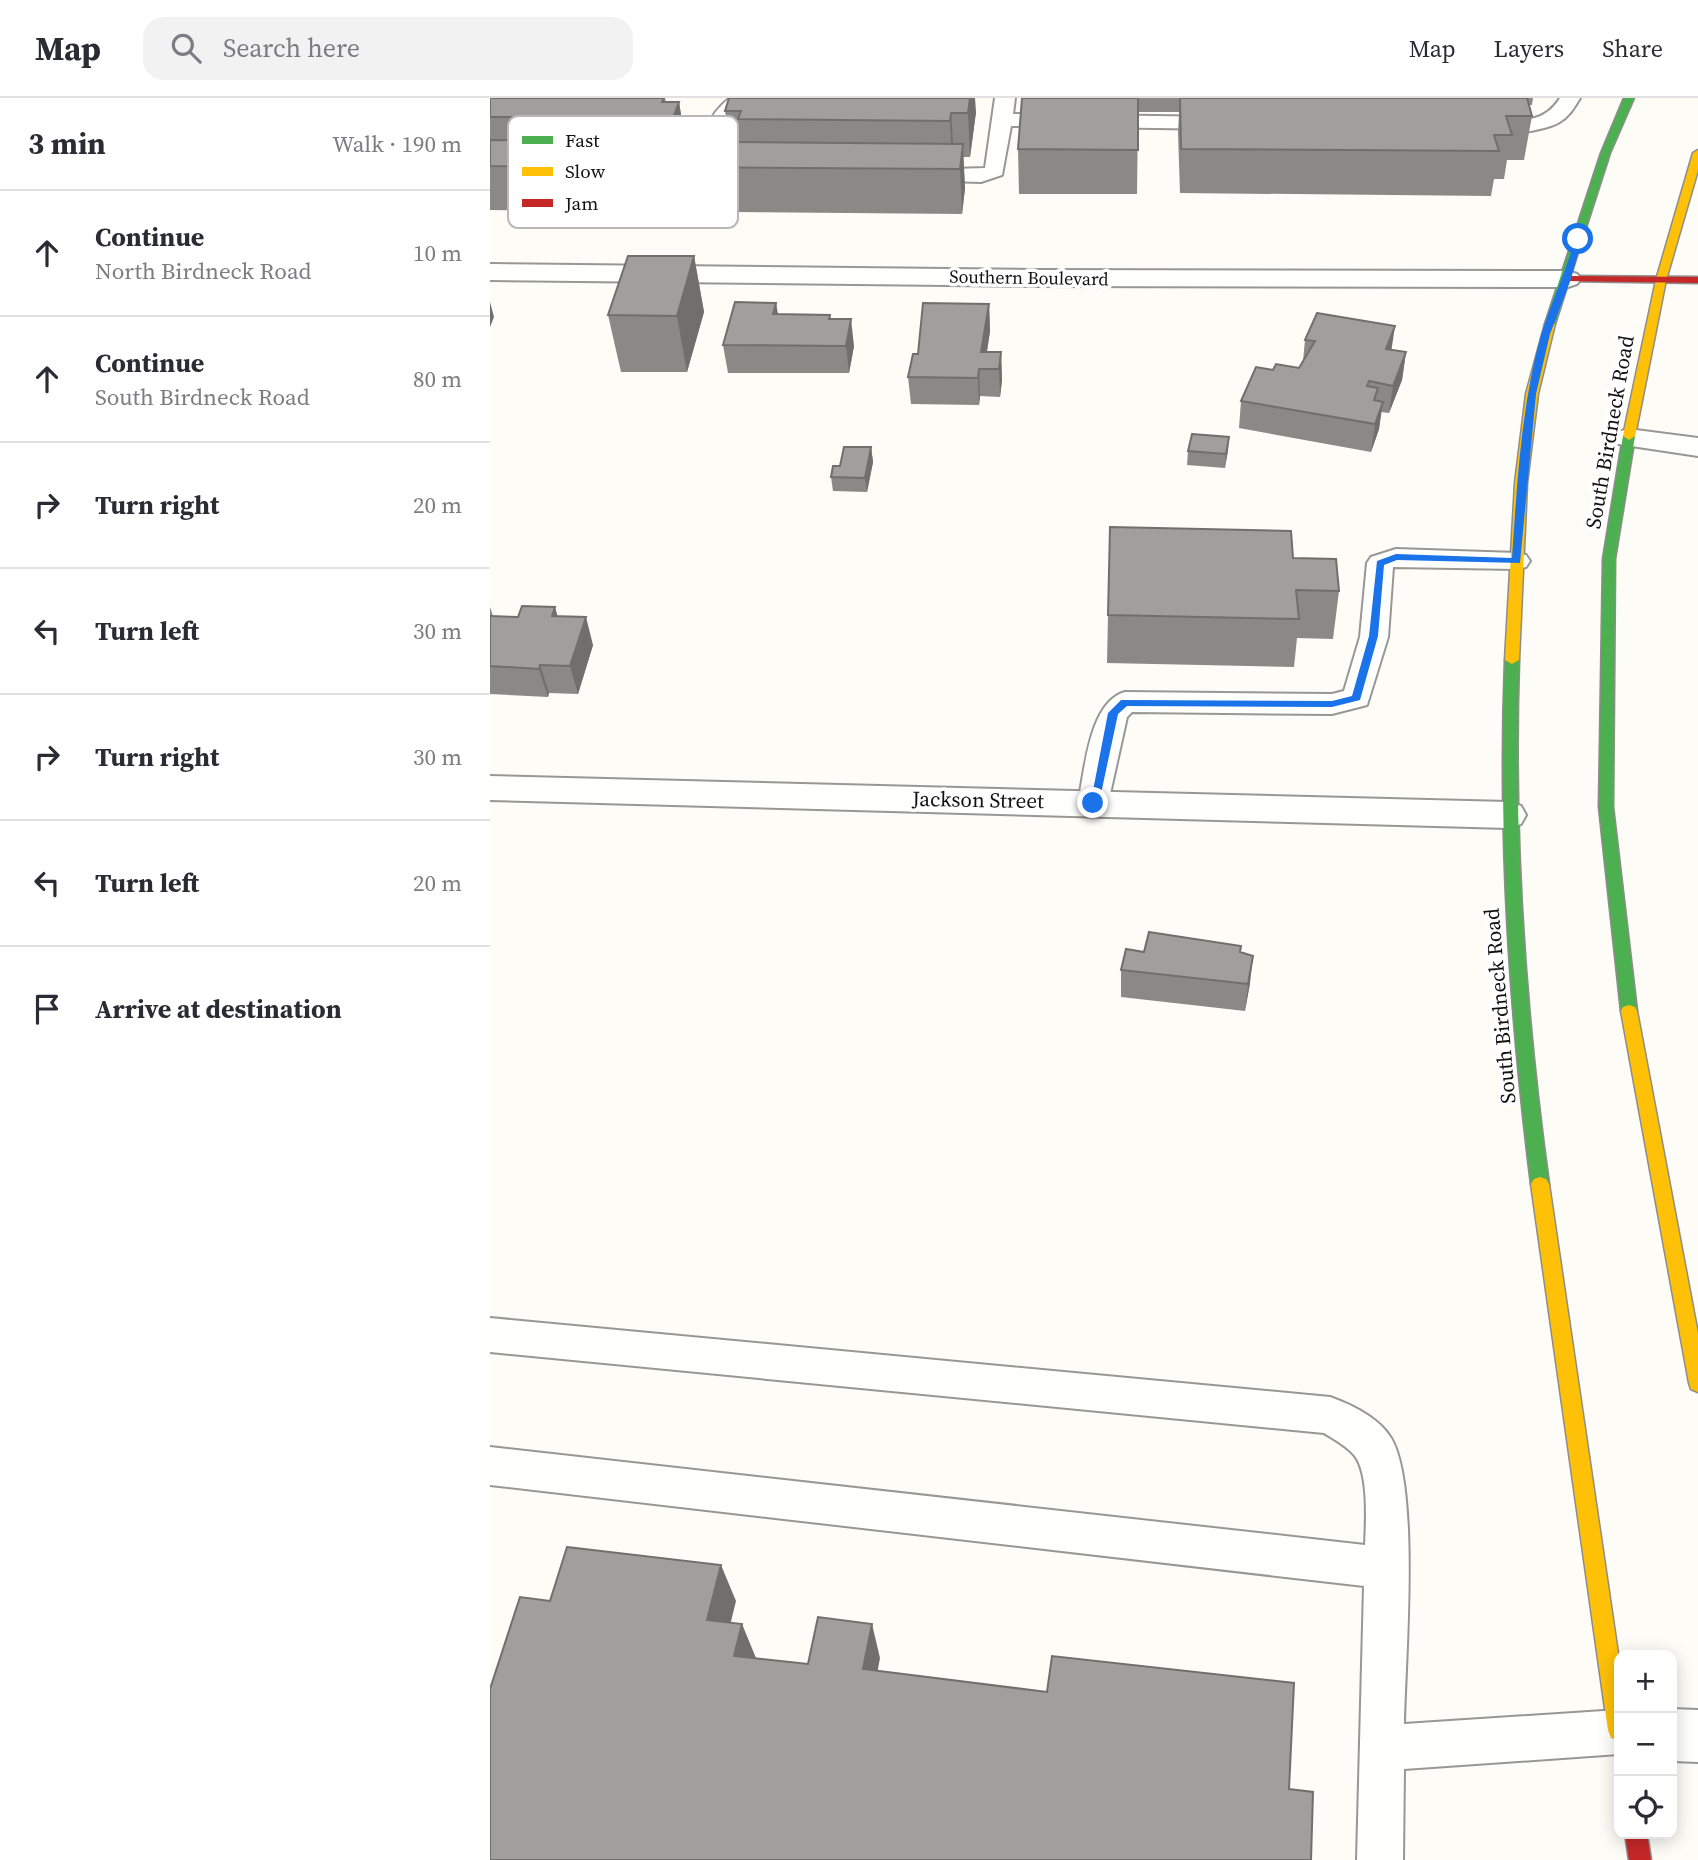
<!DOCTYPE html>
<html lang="en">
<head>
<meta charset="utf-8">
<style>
	:root { --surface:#fff; --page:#f2f2f3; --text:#2b2b33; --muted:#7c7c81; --line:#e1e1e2 }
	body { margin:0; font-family:"Source Serif 4",serif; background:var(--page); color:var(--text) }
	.controls { position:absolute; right:21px; bottom:21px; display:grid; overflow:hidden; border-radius:14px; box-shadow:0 4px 18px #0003 }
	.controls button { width:63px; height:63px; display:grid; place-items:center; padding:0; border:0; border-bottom:2px solid var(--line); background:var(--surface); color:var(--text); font:35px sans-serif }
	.stop { position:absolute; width:21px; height:21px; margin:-16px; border:5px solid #1a73e8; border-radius:50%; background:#fff }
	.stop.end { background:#1a73e8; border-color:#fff; box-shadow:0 2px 7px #0008 }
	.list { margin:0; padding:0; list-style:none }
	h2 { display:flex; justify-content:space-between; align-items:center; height:91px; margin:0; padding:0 28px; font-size:30px }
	h2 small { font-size:23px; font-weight:400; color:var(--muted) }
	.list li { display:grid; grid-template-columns:46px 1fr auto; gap:21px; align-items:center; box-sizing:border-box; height:126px; padding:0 28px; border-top:2px solid var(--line) }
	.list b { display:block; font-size:26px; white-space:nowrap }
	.list p { margin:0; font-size:23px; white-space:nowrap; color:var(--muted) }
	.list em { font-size:23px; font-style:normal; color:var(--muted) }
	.icon { flex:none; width:38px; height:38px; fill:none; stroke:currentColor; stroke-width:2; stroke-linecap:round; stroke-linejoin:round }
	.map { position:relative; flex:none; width:1208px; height:1762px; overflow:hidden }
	header { display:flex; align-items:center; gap:42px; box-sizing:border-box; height:98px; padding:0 35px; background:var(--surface); border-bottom:2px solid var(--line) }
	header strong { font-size:33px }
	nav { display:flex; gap:38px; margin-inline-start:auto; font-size:24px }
	.search { width:490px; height:63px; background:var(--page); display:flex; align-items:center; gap:18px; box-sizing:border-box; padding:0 24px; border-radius:21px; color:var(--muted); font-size:26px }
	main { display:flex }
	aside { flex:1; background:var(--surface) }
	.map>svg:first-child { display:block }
</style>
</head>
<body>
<header>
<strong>Map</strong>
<div class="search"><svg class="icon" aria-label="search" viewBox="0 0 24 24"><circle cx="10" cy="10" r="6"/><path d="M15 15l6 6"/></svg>Search here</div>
<nav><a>Map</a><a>Layers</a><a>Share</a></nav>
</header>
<main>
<aside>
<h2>3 min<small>Walk · 190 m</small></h2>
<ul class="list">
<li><svg class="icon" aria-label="ahead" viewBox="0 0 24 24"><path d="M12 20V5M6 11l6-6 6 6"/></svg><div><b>Continue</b><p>North Birdneck Road</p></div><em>10 m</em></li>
<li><svg class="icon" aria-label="ahead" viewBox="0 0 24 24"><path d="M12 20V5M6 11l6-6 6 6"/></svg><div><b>Continue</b><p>South Birdneck Road</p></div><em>80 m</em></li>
<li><svg class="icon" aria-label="right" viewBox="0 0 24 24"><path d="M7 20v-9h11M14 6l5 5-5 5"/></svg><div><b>Turn right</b></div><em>20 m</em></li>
<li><svg class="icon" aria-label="left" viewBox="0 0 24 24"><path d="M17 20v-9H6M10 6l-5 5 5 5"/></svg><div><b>Turn left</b></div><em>30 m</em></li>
<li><svg class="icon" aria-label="right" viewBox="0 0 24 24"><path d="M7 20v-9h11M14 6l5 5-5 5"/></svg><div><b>Turn right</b></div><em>30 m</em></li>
<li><svg class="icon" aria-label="left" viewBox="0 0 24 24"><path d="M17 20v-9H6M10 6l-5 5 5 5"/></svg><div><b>Turn left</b></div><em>20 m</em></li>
<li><svg class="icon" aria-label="arrive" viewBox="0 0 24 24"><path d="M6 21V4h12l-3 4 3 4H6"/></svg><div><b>Arrive at destination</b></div></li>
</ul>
</aside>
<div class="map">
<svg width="1208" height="1762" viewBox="0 0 1208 1762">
	<rect width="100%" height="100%" fill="#fdfcf7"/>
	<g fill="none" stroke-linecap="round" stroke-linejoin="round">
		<g stroke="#979795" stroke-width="4">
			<path id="lane" d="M240,0H264L240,22L224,68L236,72L239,76L229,82L213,79L203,70C210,43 217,17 240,0Z
				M505,0H525L523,16L734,19L744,25L734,31L521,28L512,77L491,84L423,82L420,78L430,72L495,70Z
				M1070,0H1090C1084,10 1079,19 1068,25C1053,33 995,43 984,28C999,10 1046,40 1070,0Z
				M906,451L1027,455L1036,457L1040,463L1036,469L1027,471L903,469L898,539L877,607L842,616L642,614L637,619L618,705L614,713L603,716L592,713L588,705C595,672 599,604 635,594L842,596L854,593L870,539L877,465L881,459Z
				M0,1220L840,1299C862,1307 888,1319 901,1340C930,1388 915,1563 914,1626L1129,1612V1656L914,1671L913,1762H867L874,1488L0,1387V1349L875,1447C876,1424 879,1377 865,1358C857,1348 845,1342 834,1335L0,1254Z"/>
		</g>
		<g stroke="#979795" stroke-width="4">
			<path id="street" d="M0,166L542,172L1078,173L1087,176L1091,181L1087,186L1078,189L542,188L0,182Z
				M1138,331L1208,340V358L1128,346L1124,340L1128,334Z
				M0,678L1018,704L1031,708L1036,717L1031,726L1018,730L0,702Z
				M1182,1611L1208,1612V1664L1182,1663Z"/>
		</g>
		<g stroke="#8e8d8b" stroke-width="3">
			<path id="fast" d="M1134,0H1144L1120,55L1065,226L1056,228L1055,226L1111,55Z
				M1139,334L1145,338L1125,461L1123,709L1147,913L1145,917H1133L1131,913L1109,709L1113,461L1133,338Z
				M1022,558L1029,562C1023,738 1035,912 1059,1086L1056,1091L1050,1093L1044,1091L1041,1086C1019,911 1008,738 1015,562Z"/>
		</g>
		<g stroke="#8e8d8b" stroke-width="3">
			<path id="slow" d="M1208,52V72L1176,182L1145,338L1139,342L1133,338L1166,182L1203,55Z
				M1060,223L1065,226L1048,296L1037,385L1029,562L1022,566L1015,562L1025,385L1036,296L1055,226Z
				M1139,907L1145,909L1147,913L1208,1236V1294L1201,1291L1199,1285L1131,913L1133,909Z
				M1050,1079L1056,1081L1059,1086L1129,1562V1643L1121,1640L1118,1632L1041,1086L1044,1081Z"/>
		</g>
		<g stroke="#8e8d8b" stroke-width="3">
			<path id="jam" d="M1078,178L1208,179V185L1074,183L1073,181Z
				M1135,1736H1157L1161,1762H1139Z"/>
		</g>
		<use href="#lane" fill="#fffffe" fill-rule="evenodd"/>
		<use href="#street" fill="#fffffe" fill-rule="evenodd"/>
		<use href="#fast" fill="#4caf50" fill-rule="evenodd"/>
		<use href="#slow" fill="#ffc107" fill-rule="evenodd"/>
		<use href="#jam" fill="#c62828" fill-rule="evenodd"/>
	</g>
	<path fill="#8a8986" d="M0,0H175L176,4H189L195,44H240L235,13L486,14L480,59H473L475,90L472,116L0,112Z
		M532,0H1043L1042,7H1039L1042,18L1034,62H1017L1014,81H1004L1001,98L690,95L688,35L689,14H648L647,96H529L528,51Z
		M204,158L214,214L197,274H131L118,217Z
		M286,205L288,216L340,217L341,221L364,248L359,275H238L233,247Z
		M499,206L500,233L497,254H511L512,282L510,299L490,298L489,307L421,306L418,279L428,256Z
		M815,242L916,254L912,282L899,315L891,314L889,331L881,354L749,330L751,303L783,272L809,270L813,263Z
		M739,339L735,370L697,367L698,353Z
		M381,349L383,364L377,394L343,393L341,379L350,368Z
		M803,460L849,493L843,541L807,540L804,569L617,565L618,517Z
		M0,509L3,518H67L103,547L88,596L59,595L58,599L0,596Z
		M654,854H750L760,885L755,913L631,899V872Z"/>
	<path fill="#716f6d" d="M480,0H485L486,14L480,59L478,15Z
		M189,4L196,48L191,64L183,20Z
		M461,15L464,59L462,67L460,23Z
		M473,46L475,90L472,116L470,71Z
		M204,158L214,214L197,274L187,218Z
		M0,204L4,219L0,229Z
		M286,205L290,232L283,216Z
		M499,206L500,233L494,271L491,254Z
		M361,221L364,248L359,275L356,248Z
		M905,228L901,255L896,251Z
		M511,254L512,282L510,299L509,271Z
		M916,254L912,282L899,315L903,288Z
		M489,271L490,298L489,307L488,280Z
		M893,304L889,331L881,354L885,326Z
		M739,339L738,353L735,370L736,356Z
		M381,349L383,364L377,394L375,380Z
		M65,509L73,537L62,518Z
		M96,519L103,547L88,596L80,568Z
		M50,567L59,595L58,599L49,571Z
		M763,858L760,885L755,913L758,886Z
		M231,1467L246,1503L233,1556L217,1522Z
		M252,1526L266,1560L244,1558Z
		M382,1526L390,1560L382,1604L373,1571Z"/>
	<path fill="#a19f9c" stroke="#716f6d" stroke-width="2" d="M0,0H174L172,4H189L183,20L0,19Z
		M239,0H480L478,15H461L460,23L248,21L251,13H235Z
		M532,0H648V52L528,51Z
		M690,0H1037L1042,18H1016L1022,37H1004L1009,53L691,51Z
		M0,42L473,46L470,71L0,68Z
		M138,158H204L187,218L118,217Z
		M245,204L286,205L283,216L340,217L339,221H361L356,248L233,247Z
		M433,205L499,206L491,254H511L509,271H489L488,280L418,279L423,256H428Z
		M827,215L905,228L896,251L916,254L903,288L879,283L877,288L888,290L884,302L893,304L885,326L751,303L766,269L783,272L786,266L809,270L825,243L815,242Z
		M702,336L739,339L736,356L698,353Z
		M354,349H381L375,380L341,379L343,368H350Z
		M620,429L801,433L803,460L846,461L849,493L806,492L809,521L618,517Z
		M32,508L65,509L62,518L96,519L80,568L50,567L49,571L0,568V518L28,519Z
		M659,834L751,848L750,854L763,858L758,886L631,872L636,851L654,854Z
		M77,1449L231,1467L217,1522L252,1526L244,1558L318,1566L328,1519L382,1526L373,1571L557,1594L562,1558L804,1585L799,1691L823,1694L821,1762H0V1591L30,1499L60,1503Z"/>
	<path fill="#1a73e8" d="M1088,139L1092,141L1081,181L1060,236L1046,296L1030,465L907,462L894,467L888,538L870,602L842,609L637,608L628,616L609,705L600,708L618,615L631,602L842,603L862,598L879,538L887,463L906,456L1022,460C1027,386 1031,309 1051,237C1061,205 1076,174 1085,141Z"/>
	<g text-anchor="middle" stroke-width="7" stroke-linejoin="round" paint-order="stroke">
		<g font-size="18" fill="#111" stroke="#fff">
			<text transform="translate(539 180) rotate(1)" y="6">Southern Boulevard</text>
		</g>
		<g font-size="21" fill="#111" stroke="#fff">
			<text transform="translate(1120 334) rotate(-80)" y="7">South Birdneck Road</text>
			<text transform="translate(488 702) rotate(1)" y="7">Jackson Street</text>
			<text transform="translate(1010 908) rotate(-95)" y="7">South Birdneck Road</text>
		</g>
	</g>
	<rect x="18" y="18" width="230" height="112" rx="10" fill="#fff" stroke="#b8b8b8" stroke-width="2"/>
	<rect x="32" y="38" width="31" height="8" fill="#4caf50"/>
	<rect x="32" y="69" width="31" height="9" fill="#ffc107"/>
	<rect x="32" y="101" width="31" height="8" fill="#c62828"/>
	<g font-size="19" fill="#111">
		<text x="75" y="49">Fast</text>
		<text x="75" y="80">Slow</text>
		<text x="75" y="112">Jam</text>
	</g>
</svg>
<div class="controls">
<button>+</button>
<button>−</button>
<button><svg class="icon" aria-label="locate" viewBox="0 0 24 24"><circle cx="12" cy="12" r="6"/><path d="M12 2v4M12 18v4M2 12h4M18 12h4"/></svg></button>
</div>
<div class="stop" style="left:1088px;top:141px"></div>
<div class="stop end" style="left:603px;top:705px"></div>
</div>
</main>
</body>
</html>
